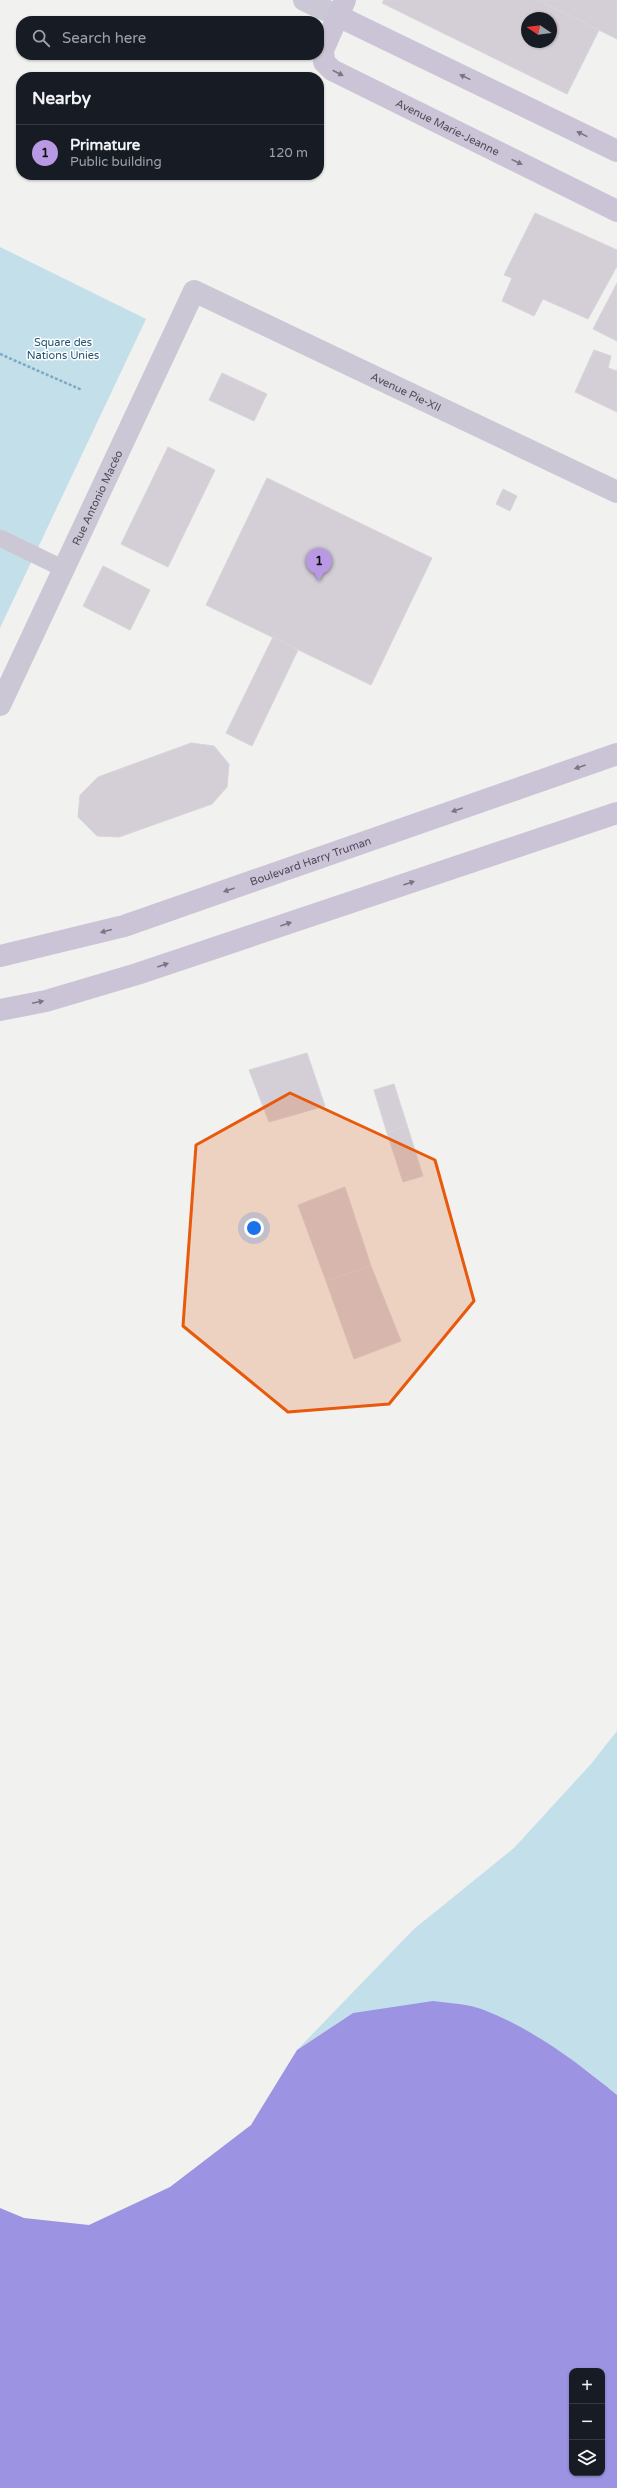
<!DOCTYPE html>
<html lang="en">
<head>
<meta charset="utf-8">
<style>
	:root { --surface:#171b24; --page:#20242c; --text:#f1f3f6; --muted:#9ea1a6; --line:#363941; --accent:#ba99e4 }
	body { margin:0; font-family:"Varela Round",sans-serif; background:var(--page); color:var(--text) }
	.controls { position:absolute; right:12px; bottom:12px; display:grid; overflow:hidden; border-radius:8px; box-shadow:0 1px 3px #0004 }
	.controls button { width:36px; height:36px; display:grid; place-items:center; padding:0; border:0; border-bottom:1px solid var(--line); background:var(--surface); color:var(--text); font:20px sans-serif }
	.compass { position:absolute; left:521px; top:12px; width:36px; height:36px; border-radius:50%; background:var(--surface); box-shadow:0 1px 3px #0004; rotate:283deg }
	.you { position:absolute; left:254px; top:1228px; width:14px; height:14px; margin:-10px; border:3px solid #fff; border-radius:50%; background:#1a73e8; box-shadow:0 0 0 6px #1a73e833 }
	.badge { display:grid; place-items:center; width:26px; height:26px; border-radius:50%; background:var(--accent); color:#111; font-size:13px; font-weight:700 }
	.pin { position:absolute; translate:-50% -33px; filter:drop-shadow(0 1px 2px #0008) }
	.pin::after { content:''; position:absolute; top:21px; width:14px; height:12px; background:inherit; clip-path:polygon(0 0,100% 0,50% 100%) }
	.list { margin:0; padding:0; list-style:none }
	h2 { display:flex; justify-content:space-between; align-items:center; height:52px; margin:0; padding:0 16px; font-size:17px }
	h2 small { font-size:13px; font-weight:400; color:var(--muted) }
	.list li { display:grid; grid-template-columns:26px 1fr auto; gap:12px; align-items:center; box-sizing:border-box; height:56px; padding:0 16px; border-top:1px solid var(--line) }
	.list b { display:block; font-size:15px; white-space:nowrap }
	.list p { margin:0; font-size:13px; white-space:nowrap; color:var(--muted) }
	.list em { font-size:13px; font-style:normal; color:var(--muted) }
	.icon { flex:none; width:22px; height:22px; fill:none; stroke:currentColor; stroke-width:2; stroke-linecap:round; stroke-linejoin:round }
	.map { position:relative; flex:none; width:617px; height:2488px; overflow:hidden }
	.search { position:absolute; background:var(--surface); box-shadow:0 1px 3px #0004; left:16px; top:16px; width:308px; height:44px; display:flex; align-items:center; gap:10px; box-sizing:border-box; padding:0 14px; border-radius:16px; color:var(--muted); font-size:15px }
	.panel { position:absolute; background:var(--surface); box-shadow:0 1px 3px #0004; left:16px; top:72px; width:308px; height:108px; border-radius:16px }
	.map>svg:first-child { display:block }
</style>
</head>
<body>
<div class="map">
<svg width="617" height="2488" viewBox="0 0 617 2488">
	<rect width="100%" height="100%" fill="#f1f1ef"/>
	<path fill="#c2dfea" d="M0,247L146,319L0,628Z
		M617,1731V2095L589,2072L533,2034L353,2013L297,2050L414,1929L514,1848L591,1764Z"/>
	<path fill="#9c94e3" fill-rule="evenodd" d="M433,2001C449,2003 469,2004 484,2010C533,2029 577,2062 617,2095V2488H0V2208L24,2218L89,2225L170,2187L251,2125L297,2050L353,2013ZM572,2371H602V2473H572Z"/>
	<path fill="#d4cfd6" stroke="#d7d4da" fill-rule="evenodd" d="M384,0H538L599,30L567,94L382,3ZM527,18H551V42H527Z
		M538,0H617V39L599,30Z
		M535,213L617,250V266L588,319L543,299L534,316L502,301L512,278L504,275Z
		M617,283V341L593,329Z
		M594,350L611,356L608,368L617,371V412L575,392Z
		M222,373L267,394L254,421L209,400Z
		M168,447L215,470L168,567L121,544Z
		M267,478L432,558L371,685L206,605Z
		M503,489L517,496L510,511L496,504Z
		M103,566L150,590L130,630L83,606Z
		M273,637L298,650L252,746L226,733Z
		M191,743L214,746L229,764L227,787L212,804L119,837L97,836L78,817L80,795L98,777Z
		M307,1053L325,1106L269,1122L249,1070Z
		M394,1084L407,1125L387,1133L374,1090Z
		M407,1125L423,1176L403,1182L387,1133Z
		M345,1187L371,1266L326,1281L298,1205Z
		M371,1266L401,1341L354,1359L326,1281Z"/>
	<g fill="none" stroke-linecap="round" stroke-linejoin="round">
		<path stroke="#7ea8c5" stroke-width="2.5" stroke-dasharray="3 2" stroke-linecap="butt" d="M0,354L82,390"/>
		<path stroke="#ccc7d4" stroke-width="17" d="M0,538L64,569"/>
		<g stroke="#ccc7d4" stroke-width="22">
			<path d="M304,0L338,16"/>
			<path id="s1" d="M0,705L194,291L617,492"/>
		</g>
		<g stroke="#cbc4d6" stroke-width="22">
			<path id="s2" d="M345,0L323,50L324,62L332,70L617,211"/>
			<path d="M338,16L617,151"/>
			<path id="s3" d="M0,956L124,926L617,754"/>
			<path d="M0,1010L46,1001L137,974L617,813"/>
		</g>
	</g>
	<defs><path id="oneway-solid" d="M-6-.8H1V-3.2L6.5 0L1 3.2V.8H-6Z"/></defs>
	<g fill="#7a7485">
		<use href="#oneway-solid" transform="translate(338 73) rotate(27)"/>
		<use href="#oneway-solid" transform="translate(465 77) rotate(-154)"/>
		<use href="#oneway-solid" transform="translate(582 134) rotate(-154)"/>
		<use href="#oneway-solid" transform="translate(517 162) rotate(26)"/>
		<use href="#oneway-solid" transform="translate(580 767) rotate(161)"/>
		<use href="#oneway-solid" transform="translate(457 810) rotate(161)"/>
		<use href="#oneway-solid" transform="translate(409 883) rotate(-19)"/>
		<use href="#oneway-solid" transform="translate(229 890) rotate(161)"/>
		<use href="#oneway-solid" transform="translate(286 924) rotate(-19)"/>
		<use href="#oneway-solid" transform="translate(106 931) rotate(165)"/>
		<use href="#oneway-solid" transform="translate(163 965) rotate(-19)"/>
		<use href="#oneway-solid" transform="translate(38 1002) rotate(-12)"/>
	</g>
	<path fill="#e8590c" fill-opacity="0.2" stroke="#e8590c" stroke-width="3" stroke-linejoin="round" d="M290,1093L435,1160L474,1301L389,1404L288,1412L183,1326L196,1145Z"/>
	<g text-anchor="middle" stroke-width="3" stroke-linejoin="round" paint-order="stroke">
		<g font-size="11" fill="#4f495a" stroke="#fff">
			<text dy="4" stroke="none"><textPath href="#s2" startOffset="207">Avenue Marie-Jeanne</textPath></text>
			<text dy="4" stroke="none"><textPath href="#s1" startOffset="692">Avenue Pie-XII</textPath></text>
			<text dy="4" stroke="none"><textPath href="#s1" startOffset="229">Rue Antonio Macéo</textPath></text>
			<text dy="4" stroke="none"><textPath href="#s3" startOffset="325">Boulevard Harry Truman</textPath></text>
		</g>
		<g font-size="11" fill="#215475" stroke="#fff">
			<text x="63" y="346">Square des<tspan x="63" dy="13">Nations Unies</tspan></text>
		</g>
	</g>
</svg>
<div class="controls">
<button>+</button>
<button>−</button>
<button><svg class="icon" aria-label="layers" viewBox="0 0 24 24"><path d="M12 4l9 5-9 5-9-5zM3 14l9 5 9-5"/></svg></button>
</div>
<svg class="compass" viewBox="-18 -18 36 36"><path d="M0-13l5 13h-10z" fill="#e53935"/><path d="M0 13l5-13h-10z" fill="#9ea1a6"/></svg>
<div class="you"></div>
<div class="pin badge" style="left:319px;top:581px">1</div>
<div class="search"><svg class="icon" aria-label="search" viewBox="0 0 24 24"><circle cx="10" cy="10" r="6"/><path d="M15 15l6 6"/></svg>Search here</div>
<section class="panel">
<h2>Nearby<small></small></h2>
<ul class="list">
<li><span class="badge">1</span><div><b>Primature</b><p>Public building</p></div><em>120 m</em></li>
</ul>
</section>
</div>
</body>
</html>
